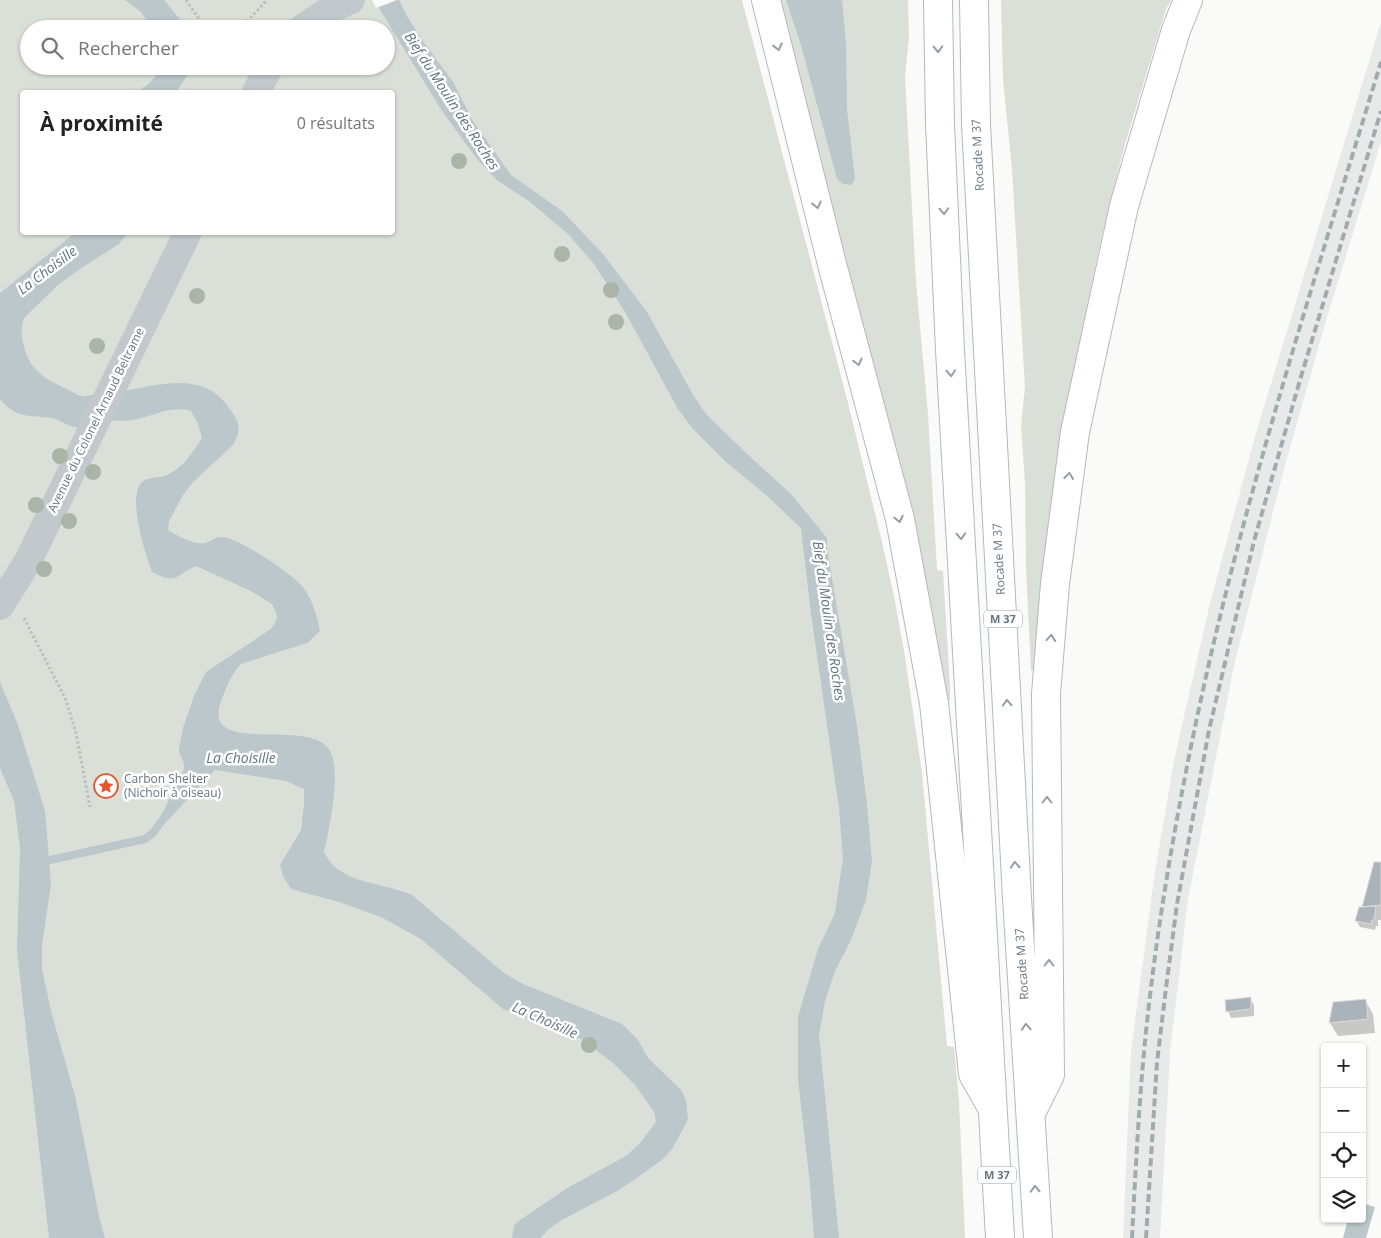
<!DOCTYPE html>
<html lang="fr">
<head>
<meta charset="utf-8">
<style>
	:root { --surface:#fff; --page:#f6f6f6; --text:#222; --muted:#767676; --line:#e0e0e0 }
	body { margin:0; font-family:"Open Sans",sans-serif; background:var(--page); color:var(--text) }
	.controls { position:absolute; right:15px; bottom:15px; display:grid; overflow:hidden; border-radius:5px; box-shadow:0 1px 4px #0004 }
	.controls button { width:45px; height:45px; display:grid; place-items:center; padding:0; border:0; border-bottom:1px solid var(--line); background:var(--surface); color:var(--text); font:25px sans-serif }
	.list { margin:0; padding:0; list-style:none }
	h2 { display:flex; justify-content:space-between; align-items:center; height:65px; margin:0; padding:0 20px; font-size:21px }
	h2 small { font-size:16px; font-weight:400; color:var(--muted) }
	.icon { flex:none; width:28px; height:28px; fill:none; stroke:currentColor; stroke-width:2; stroke-linecap:round; stroke-linejoin:round }
	.map { position:relative; flex:none; width:1381px; height:1238px; overflow:hidden }
	.search { position:absolute; background:var(--surface); box-shadow:0 1px 4px #0004; left:20px; top:20px; width:375px; height:55px; display:flex; align-items:center; gap:12px; box-sizing:border-box; padding:0 18px; border-radius:28px; color:var(--muted); font-size:19px }
	.panel { position:absolute; background:var(--surface); box-shadow:0 1px 4px #0004; left:20px; top:90px; width:375px; height:145px; border-radius:5px }
	.map>svg:first-child { display:block }
</style>
</head>
<body>
<div class="map">
<svg width="1381" height="1238" viewBox="0 0 1381 1238">
	<rect width="100%" height="100%" fill="#fafaf8"/>
	<path fill="#e8e9e9" d="M1381,22V142L1325,324L1284,469L1235,661L1188,899L1170,1052L1160,1238H1123L1131,1051L1154,878L1174,760L1211,599L1256,433Z"/>
	<path fill="#dadfd7" fill-rule="evenodd" d="M0,0H742L848,403L881,538L894,596L905,657L922,773L947,1046L954,1047L959,1101L965,1238H0ZM29,29H386V66H29ZM22,92H392V232H22Z
		M773,0H908L909,37L905,77L916,282L928,414L937,570L943,571L950,687V700L946,704Z
		M1001,0H1171L1166,9L1125,144L1102,235L1076,359L1057,470L1037,671L1031,670L1026,569L1025,483L1021,426L1025,387L1012,169L1003,79Z"/>
	<path fill="#bbc7cb" d="M125,0H164L188,29H153L141,12Z
		M374,0H399L407,16L422,40L453,82L473,121L511,175L562,211L603,254L647,312L692,393L703,410L710,418L746,453L791,494L827,538V549L857,726L867,804L872,861L866,900L850,942L835,971L825,1001L819,1035L839,1238H814L810,1184L798,1079V1017L818,949L835,913L843,858L839,808L811,614L801,528L766,495L726,462L693,429L678,409L625,312L594,264L568,234L529,201L498,181L477,159L442,111Z
		M786,0H842L846,43L847,109L855,179L851,185L843,184L837,179L801,45Z
		M160,66H194L176,92H137C148,85 156,79 160,66Z
		M75,233H128L119,244L80,269L59,284L25,317C18,329 23,346 28,358C36,375 52,382 69,390C73,392 78,396 83,396C89,396 96,394 102,393C114,392 127,391 139,388C172,382 207,375 229,408C240,423 242,428 233,445L193,482L183,495L169,521L168,530C178,536 196,547 208,542C213,540 216,537 222,537C239,538 289,572 301,585C312,597 317,616 320,631L307,643L241,664C231,675 226,688 221,701C201,757 305,718 328,748C343,767 329,829 324,852C328,859 332,866 339,870C359,884 389,885 412,895L504,973L523,984L622,1024L638,1040L648,1058L681,1090L686,1100L688,1119L683,1129L672,1149L663,1159L634,1180L617,1191L562,1220L550,1228L540,1238H512L514,1226L517,1222L569,1187L626,1156L640,1143L656,1122L654,1112L636,1086L613,1063L581,1039L503,1009L421,939L381,917L339,902L291,889L283,876L280,865L301,830L304,805V789L286,781L215,770L170,818L164,824L160,823L162,814L184,769C185,759 179,757 179,749L183,728L194,696L206,672L271,629L276,621L277,615L272,604L249,590L196,566C174,576 177,585 152,572C146,555 124,490 145,480C151,477 158,478 164,476C182,470 192,453 202,438L198,424L191,411C170,404 148,419 127,421C121,421 114,420 108,421C97,422 85,429 74,427C66,425 60,420 52,418C29,415 17,419 0,399V293Z
		M0,682L18,725L45,811L51,884L42,945V969L52,1015L75,1096L99,1216L105,1238H49L17,950L20,848L14,801L0,768Z
		M1362,1203L1375,1207L1366,1238H1343L1348,1219H1362Z"/>
	<path fill="#fafaf8" d="M372,0H397L376,8Z"/>
	<path fill="#0003" d="M1381,863V920H1378V926H1376L1375,930L1360,927L1356,920L1364,908Z
		M1250,998L1254,1005V1016L1231,1018L1228,1011Z
		M1365,1000L1373,1014L1375,1033L1338,1036L1330,1023Z"/>
	<g fill="none" stroke-linecap="round" stroke-linejoin="round">
		<path stroke="#bbc7cb" stroke-width="8" d="M41,862L145,839L153,833L166,815"/>
	</g>
	<path fill="#aab3b9" stroke="#dcdcda" d="M1374,862H1381V905L1362,907Z
		M1376,906L1374,920H1372L1371,924L1355,921L1359,907Z
		M1251,997V1009L1226,1012L1225,1000Z
		M1366,999L1368,1019L1329,1023L1333,1002Z"/>
	<g fill="none" stroke-linecap="round" stroke-linejoin="round">
		<g stroke="#b4b9bd" stroke-width="30">
			<path id="highway" d="M766,0L832,264L900,519L934,703L973,1074L990,1104
				M938,0L940,124L950,350L1000,1238
				M974,0L976,124L1017,898L1038,1238
				M1032,1111L1050,1075L1046,694L1055,584L1075,432L1124,206L1176,30L1188,0"/>
		</g>
		<path stroke="#bbbfc2" stroke-width="3" stroke-dasharray="2.5 2.5" stroke-linecap="butt" d="M186,0L206,29
			M240,29L267,0
			M24,618L66,700L76,733L90,807"/>
		<path stroke="#c3c8cc" stroke-width="28" d="M301,29L331,9L351,0
			M256,92L270,66
			M0,606L28,561L188,232"/>
		<use href="#highway" stroke="#fff" stroke-width="28"/>
		<path stroke="#a2aab0" stroke-width="4" stroke-dasharray="8 4" stroke-linecap="butt" d="M1132,1238C1135,1180 1138,1121 1143,1063C1153,950 1172,838 1195,727C1242,502 1314,282 1381,62
			M1146,1238L1157,1062L1166,988L1177,904L1209,730L1254,541L1300,380L1381,111"/>
	</g>
	<g fill="#aab4a7">
		<circle cx="459" cy="161" r="8"/>
		<circle cx="562" cy="254" r="8"/>
		<circle cx="611" cy="290" r="8"/>
		<circle cx="197" cy="296" r="8"/>
		<circle cx="616" cy="322" r="8"/>
		<circle cx="97" cy="346" r="8"/>
		<circle cx="60" cy="456" r="8"/>
		<circle cx="93" cy="472" r="8"/>
		<circle cx="36" cy="505" r="8"/>
		<circle cx="69" cy="521" r="8"/>
		<circle cx="44" cy="569" r="8"/>
		<circle cx="589" cy="1045" r="8"/>
	</g>
	<defs><path id="oneway-chevron" d="M-2-3.5L2.5 0L-2 3.5" fill="none" stroke-width="1.6" stroke-linecap="round" stroke-linejoin="round" transform="scale(1.25)"/></defs>
	<g stroke="#939fa8">
		<use href="#oneway-chevron" transform="translate(778 47) rotate(76)"/>
		<use href="#oneway-chevron" transform="translate(938 49) rotate(89)"/>
		<use href="#oneway-chevron" transform="translate(817 205) rotate(76)"/>
		<use href="#oneway-chevron" transform="translate(944 211) rotate(87)"/>
		<use href="#oneway-chevron" transform="translate(858 362) rotate(75)"/>
		<use href="#oneway-chevron" transform="translate(951 373) rotate(87)"/>
		<use href="#oneway-chevron" transform="translate(1069 476) rotate(-83)"/>
		<use href="#oneway-chevron" transform="translate(899 519) rotate(77)"/>
		<use href="#oneway-chevron" transform="translate(961 536) rotate(87)"/>
		<use href="#oneway-chevron" transform="translate(1051 638) rotate(-85)"/>
		<use href="#oneway-chevron" transform="translate(1007 703) rotate(-93)"/>
		<use href="#oneway-chevron" transform="translate(1047 800) rotate(-90)"/>
		<use href="#oneway-chevron" transform="translate(1015 865) rotate(-93)"/>
		<use href="#oneway-chevron" transform="translate(1049 963) rotate(-90)"/>
		<use href="#oneway-chevron" transform="translate(1026 1027) rotate(-94)"/>
		<use href="#oneway-chevron" transform="translate(1035 1189) rotate(-93)"/>
	</g>
	<defs>
		<g id="sight-ring" transform="scale(1.25)"><circle r="9.5" fill="#fff" stroke="#e4572e" stroke-width="1.5"/><path d="M0-6L1.8-2.2L6-1.7L2.9 1.2L3.7 5.4L0 3.3L-3.7 5.4L-2.9 1.2L-6-1.7L-1.8-2.2Z" fill="#e4572e"/></g>
	</defs>
	<g fill-rule="evenodd">
		<use href="#sight-ring" x="106" y="786"/>
	</g>
	<g text-anchor="middle" stroke-width="5" stroke-linejoin="round" paint-order="stroke">
		<g fill="#fff" stroke="#939fa8" stroke-width="1">
			<rect x="984" y="610.5" width="38" height="17" rx="4"/>
			<rect x="978" y="1166.5" width="38" height="17" rx="4"/>
		</g>
		<g font-size="11" font-weight="bold" fill="#657683">
			<text x="1003" y="623">M 37</text>
			<text x="997" y="1179">M 37</text>
		</g>
		<g font-size="12" fill="#657683" stroke="#fff">
			<text transform="translate(978 155) rotate(-93)" y="4">Rocade M 37</text>
			<text transform="translate(96 420) rotate(-64)" y="4">Avenue du Colonel Arnaud Beltrame</text>
			<text transform="translate(999 559) rotate(-93)" y="4">Rocade M 37</text>
			<text transform="translate(1022 964) rotate(-94)" y="4">Rocade M 37</text>
		</g>
		<g font-size="12" fill="#657683" stroke="#fff" text-anchor="start">
			<text x="124" y="783">Carbon Shelter<tspan x="124" dy="14">(Nichoir à oiseau)</tspan></text>
		</g>
		<g font-size="14" font-style="italic" fill="#60757c" stroke="#fff">
			<text transform="translate(452 101) rotate(57)" y="5">Bief du Moulin des Roches</text>
			<text transform="translate(47 270) rotate(-37)" y="5">La Choisille</text>
			<text transform="translate(829 621) rotate(82)" y="5">Bief du Moulin des Roches</text>
			<text x="241" y="763">La Choisille</text>
			<text transform="translate(545 1020) rotate(24)" y="5">La Choisille</text>
		</g>
	</g>
</svg>
<div class="controls">
<button>+</button>
<button>−</button>
<button><svg class="icon" aria-label="locate" viewBox="0 0 24 24"><circle cx="12" cy="12" r="6"/><path d="M12 2v4M12 18v4M2 12h4M18 12h4"/></svg></button>
<button><svg class="icon" aria-label="layers" viewBox="0 0 24 24"><path d="M12 4l9 5-9 5-9-5zM3 14l9 5 9-5"/></svg></button>
</div>
<div class="search"><svg class="icon" aria-label="search" viewBox="0 0 24 24"><circle cx="10" cy="10" r="6"/><path d="M15 15l6 6"/></svg>Rechercher</div>
<section class="panel">
<h2>À proximité<small>0 résultats</small></h2>
<ul class="list">
</ul>
</section>
</div>
</body>
</html>
